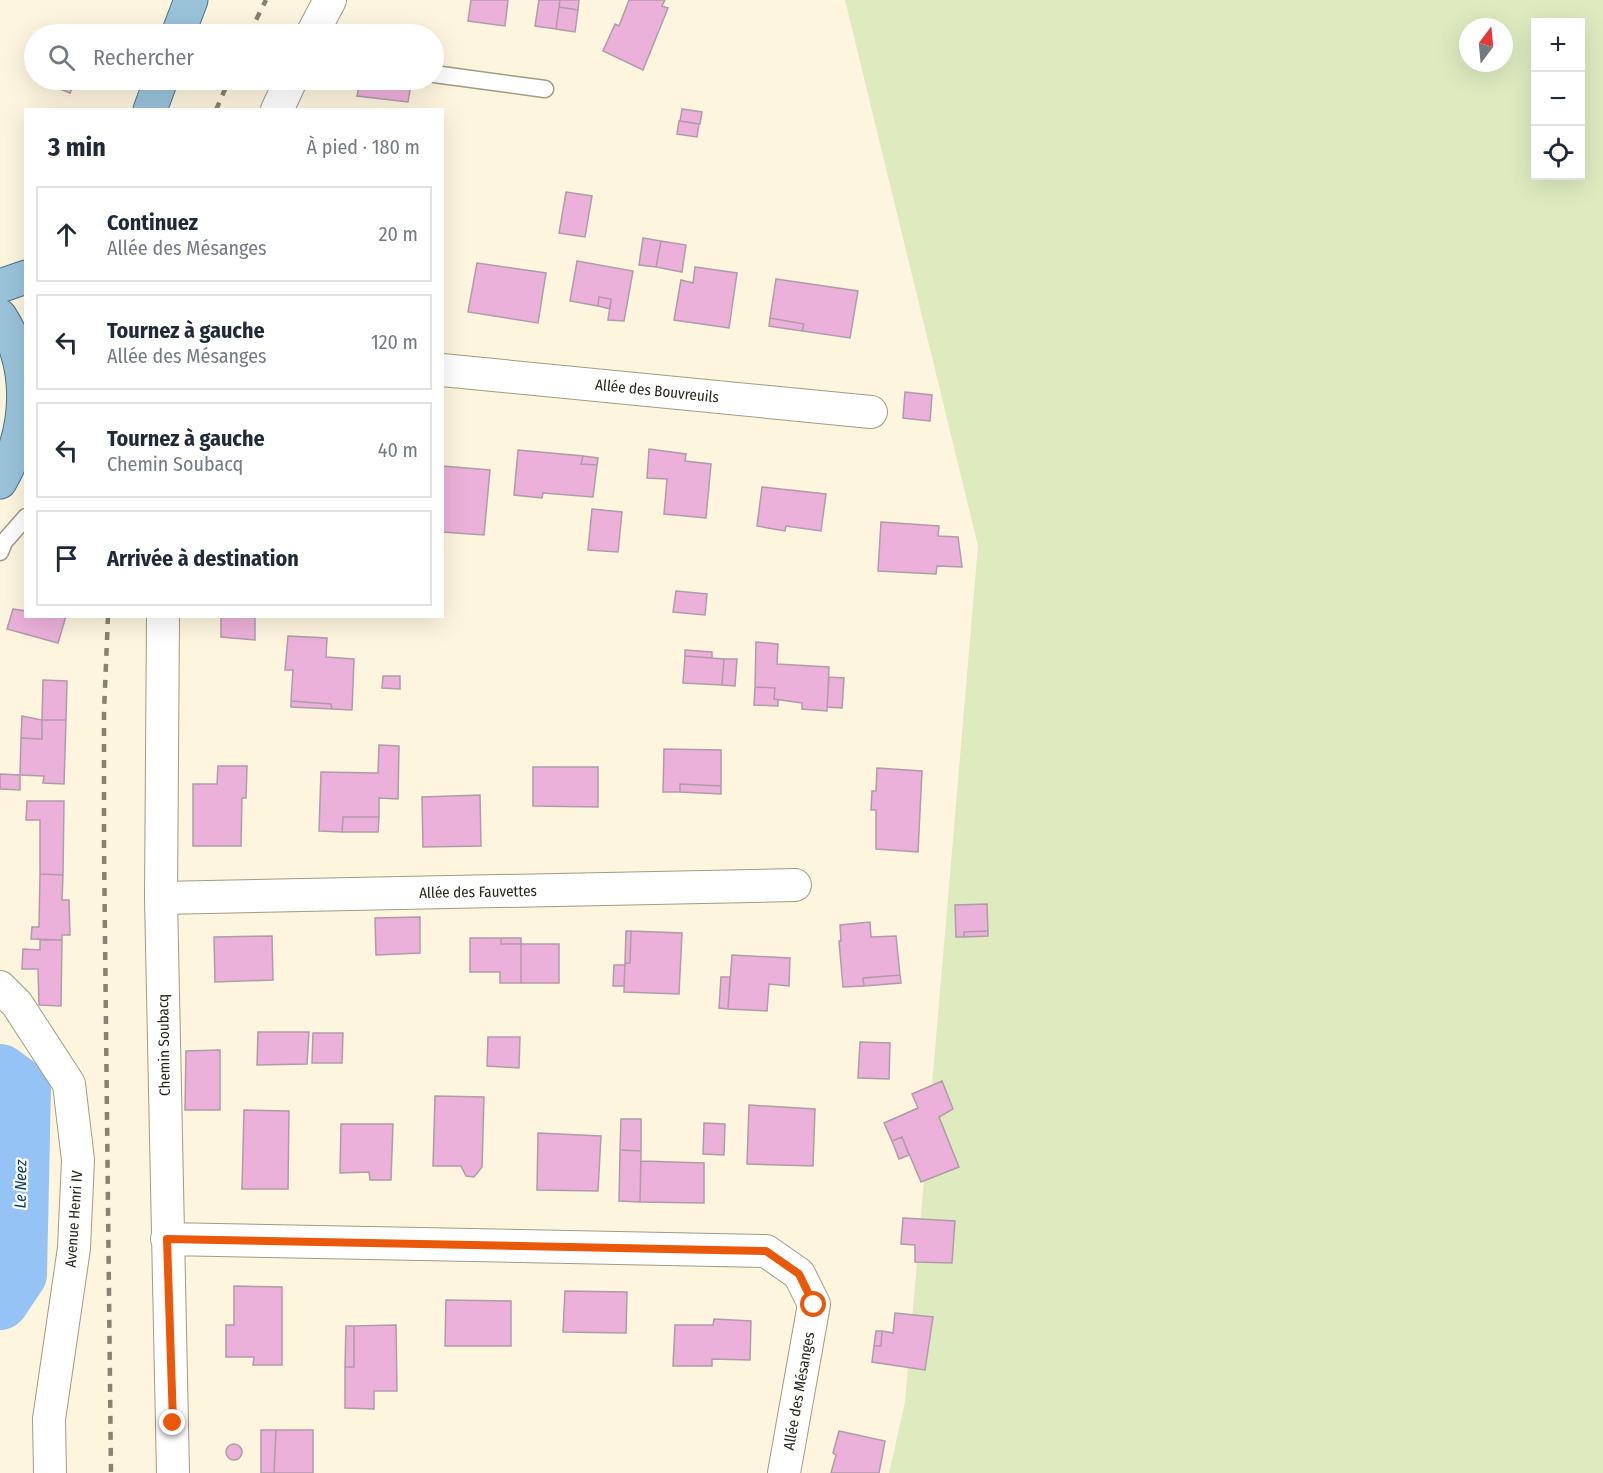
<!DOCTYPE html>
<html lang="fr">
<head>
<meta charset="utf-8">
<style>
	:root { --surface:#fff; --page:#f6f6f7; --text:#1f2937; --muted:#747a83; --line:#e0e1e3 }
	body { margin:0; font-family:"Fira Sans Condensed",sans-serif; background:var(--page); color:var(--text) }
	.controls { position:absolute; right:18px; top:18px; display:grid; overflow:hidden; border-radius:0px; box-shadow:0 6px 24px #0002 }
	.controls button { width:54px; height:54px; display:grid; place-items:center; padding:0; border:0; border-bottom:2px solid var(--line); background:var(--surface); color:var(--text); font:30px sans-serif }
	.compass { position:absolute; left:1459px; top:18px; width:54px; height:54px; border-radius:50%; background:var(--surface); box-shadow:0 6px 24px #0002; rotate:16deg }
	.stop { position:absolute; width:18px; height:18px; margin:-14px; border:4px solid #ea580c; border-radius:50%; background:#fff }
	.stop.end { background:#ea580c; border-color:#fff; box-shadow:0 2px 6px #0008 }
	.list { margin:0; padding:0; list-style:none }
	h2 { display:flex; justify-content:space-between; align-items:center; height:78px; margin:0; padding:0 24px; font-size:26px }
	h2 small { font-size:20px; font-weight:400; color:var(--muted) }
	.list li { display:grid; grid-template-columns:39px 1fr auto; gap:18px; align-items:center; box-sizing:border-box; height:96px; margin:0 12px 12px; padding:0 12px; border:2px solid var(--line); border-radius:0px }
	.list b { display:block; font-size:22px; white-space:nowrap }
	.list p { margin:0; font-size:20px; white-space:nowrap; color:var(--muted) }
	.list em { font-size:20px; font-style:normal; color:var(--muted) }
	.icon { flex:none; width:33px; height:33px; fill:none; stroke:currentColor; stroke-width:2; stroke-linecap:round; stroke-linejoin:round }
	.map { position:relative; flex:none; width:1603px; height:1473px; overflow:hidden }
	.search { position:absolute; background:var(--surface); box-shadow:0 6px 24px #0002; left:24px; top:24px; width:420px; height:66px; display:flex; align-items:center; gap:15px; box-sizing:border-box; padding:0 21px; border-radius:33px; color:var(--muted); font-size:22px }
	.panel { position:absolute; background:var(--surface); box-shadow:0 6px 24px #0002; left:24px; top:108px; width:420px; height:510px; border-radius:0px }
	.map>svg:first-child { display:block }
</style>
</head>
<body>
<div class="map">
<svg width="1603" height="1473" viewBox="0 0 1603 1473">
	<rect width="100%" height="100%" fill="#fdf5de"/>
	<path fill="#deebbf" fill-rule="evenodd" d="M845,0H1603V1473H889L905,1402L978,546ZM1536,22H1580V176H1536ZM1468,27H1504V63H1468Z"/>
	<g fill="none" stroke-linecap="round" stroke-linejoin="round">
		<path stroke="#95c3f5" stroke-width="58" d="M0,1073L22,1089L18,1274L0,1301"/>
	</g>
	<path fill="#ecb1da" stroke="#b09ba9" stroke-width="1.5" d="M471,0H508L505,26L468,21Z
		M539,0H560L556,29L535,26Z
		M560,0H579L578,10L559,7Z
		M629,0H665L662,6L668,8L643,70L603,51L615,24L619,26Z
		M559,7L578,10L575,32L556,29Z
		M61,25L84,34H57Z
		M50,80H79L78,82L76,81L70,93L48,84Z
		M360,80L411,84L408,102L357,96Z
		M682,109L702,112L700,124L680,121Z
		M679,121L699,124L697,137L677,134Z
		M566,192L592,196L585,237L559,233Z
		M643,238L661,241L656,267L639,265Z
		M661,241L686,245L682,272L656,267Z
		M577,261L633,271L624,321L608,320L611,299L599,297L598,306L570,301Z
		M477,263L546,273L538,323L468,312Z
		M695,267L737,273L729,328L674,320L681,280L693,283Z
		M776,279L858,291L850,338L802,331L804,324L770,318Z
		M599,297L611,299L610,309L598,306Z
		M770,318L804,324L802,331L769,326Z
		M905,392L932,395L930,421L903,418Z
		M649,449L686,454L685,461L711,464L706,518L664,514L667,479L647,478Z
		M518,450L583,456L581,464L597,465L593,497L543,493L542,498L514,495Z
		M583,456L598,458L597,465L581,464Z
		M442,466L490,470L484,535L442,532Z
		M762,487L826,494L821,531L786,526L785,531L757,526Z
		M592,509L622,512L618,552L588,550Z
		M881,522L939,526L938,536L958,537L962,567L937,566L936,574L878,571Z
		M676,591L707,594L705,615L673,612Z
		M13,609L26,611V616H66L58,643L7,629Z
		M221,616H255V640L221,637Z
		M288,636L327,638L326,657L354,659L352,710L332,709L331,704L291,701L293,670H285Z
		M756,642L778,644L777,664L829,667L827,711L802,709V703L774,699L775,688L755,687Z
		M685,650L712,652V658L685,656Z
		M685,656L724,659L722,685L683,683Z
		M724,659H737L735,686L722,685Z
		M383,676H400V689L382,688Z
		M829,677L844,678L842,708L827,707Z
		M43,680L67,681L66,720H42Z
		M755,687L775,688L774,699L778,700V706L754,705Z
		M291,701L331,704L332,709L291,707Z
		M22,716L42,720V739L21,738Z
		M42,720H66L64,784L43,783L44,776L20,775L21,738L42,739Z
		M379,745L399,746L398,799L379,798V817H343L342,832L319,831L321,772L378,773Z
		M664,749L721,750V786L680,784V792H663Z
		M218,766H247L246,798H242L241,846H193V784H217Z
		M533,767H598V807L533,806Z
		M877,768L922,771L918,852L876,849V810H871L872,791H876Z
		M0,774L20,775V790L0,789Z
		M680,784L721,786V794L680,792Z
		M480,795L481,846L423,847L422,797Z
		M27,801H64L63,875L40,874V820H26Z
		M343,817H379L378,832H342Z
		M40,874L63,875L62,900H69L70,935H62V940L31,939L32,927H39Z
		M987,904L988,931L964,932V937H956L955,905Z
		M420,917V953L376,955L375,918Z
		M870,922L871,937L896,936L900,975L863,978L864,986L843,987L839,941H841L840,925Z
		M626,931H631L630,963H625Z
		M631,931L682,933L679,994L624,992L625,963H630Z
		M988,931V936L964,937V932Z
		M272,936L273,980L215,982L214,937Z
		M470,938H501V944H521V983H500V972H470Z
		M501,938H521V944H501Z
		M40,940H62L61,1006L39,1005L38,969H22L23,949L40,950Z
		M521,944H559V983H521Z
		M732,955L790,958L789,986L769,984L767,1011L728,1009Z
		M614,965H625L624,986H613Z
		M900,975L901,983L864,986L863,978Z
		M721,977H730L728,1009L719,1008Z
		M258,1032H309L307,1064L257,1065Z
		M313,1033H343L342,1063H312Z
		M488,1037H520L519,1068L487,1066Z
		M860,1042L890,1043L889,1079L858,1078Z
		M220,1050V1110H185L186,1051Z
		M942,1081L953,1109L939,1117L959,1167L921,1182L902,1137L892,1141L884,1123L918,1108L912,1094Z
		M435,1096L484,1097L482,1167L474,1177L466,1176L461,1166H433Z
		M749,1105L815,1109L813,1166L747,1164Z
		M244,1110L289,1111L288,1189H242Z
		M621,1119H641V1151L620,1150Z
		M704,1123L725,1124L724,1155L703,1154Z
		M341,1124H393L391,1180H370L369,1172L340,1173Z
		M538,1133L601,1136L598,1191L537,1190Z
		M902,1137L909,1155L899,1159L892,1141Z
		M620,1150L641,1151L640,1202L619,1201Z
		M641,1161L704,1163V1203L640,1202Z
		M903,1218L955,1221L952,1263L915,1262V1245L901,1244Z
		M234,1286L282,1287V1365H253L254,1357H226V1325H234Z
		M565,1291L627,1292L626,1333L563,1332Z
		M446,1300L511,1301V1346H445Z
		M895,1313L933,1317L925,1370L872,1362L874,1346H881L882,1331L893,1333Z
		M714,1319L751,1321L750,1360L712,1359V1366H673L675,1325H713Z
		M396,1325L397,1391H374V1409L345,1408V1367H354V1326Z
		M346,1326H354V1367H345Z
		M876,1331H882L881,1346H874Z
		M261,1430H276L274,1473H261Z
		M276,1430H313V1473H274Z
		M839,1431L885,1441L879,1473H831L836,1455L833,1453Z
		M226 1452a8 8 0 1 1 16 0a8 8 0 1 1-16 0Z"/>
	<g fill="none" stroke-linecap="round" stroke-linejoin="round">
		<g stroke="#a19a84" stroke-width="19">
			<path id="service" d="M434,74L545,89
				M0,552L4,542L26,517"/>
		</g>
		<g stroke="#a19a84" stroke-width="34">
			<path id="minor" d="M312,34L330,0
				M277,110L291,80
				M442,370L871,412
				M163,616L161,898L173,1473
				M161,898L795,885
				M0,987L17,1004L69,1084L78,1160L74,1248L49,1419L50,1473
				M167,1239L766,1251L799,1274L814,1304L784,1473"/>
		</g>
		<g stroke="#467288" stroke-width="35">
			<path id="primary" d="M178,34L191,0
				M150,110L161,80
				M0,286L26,277
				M0,316C33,366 30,430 0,482"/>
		</g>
		<use href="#service" stroke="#fff" stroke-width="16"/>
		<use href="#minor" stroke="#fff" stroke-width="32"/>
		<use href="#primary" stroke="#9ac3da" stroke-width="33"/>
		<path stroke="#878272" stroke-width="4.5" stroke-dasharray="8 8" stroke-linecap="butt" d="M249,34L266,0
			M216,110L229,80
			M108,616L104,712V847L111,1473"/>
	</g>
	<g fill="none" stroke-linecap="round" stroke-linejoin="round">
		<path stroke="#ea580c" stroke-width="8" d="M173,1423L167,1239L766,1251L799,1274L814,1305"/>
	</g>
	<g text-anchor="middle" stroke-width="4.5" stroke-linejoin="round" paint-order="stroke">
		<g font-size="15" fill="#29261d" stroke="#fff">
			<text transform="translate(657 391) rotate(6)" y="5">Allée des Bouvreuils</text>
			<text transform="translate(478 892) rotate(-1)" y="5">Allée des Fauvettes</text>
			<text transform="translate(164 1045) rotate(-91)" y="5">Chemin Soubacq</text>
			<text transform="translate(74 1219) rotate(-86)" y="5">Avenue Henri IV</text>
			<text transform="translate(799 1391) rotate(-80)" y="5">Allée des Mésanges</text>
		</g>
		<g font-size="16" font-style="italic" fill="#063865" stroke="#fff">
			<text transform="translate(20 1184) rotate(-89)" y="6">Le Neez</text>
		</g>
	</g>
</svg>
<div class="controls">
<button>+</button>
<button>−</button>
<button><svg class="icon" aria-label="locate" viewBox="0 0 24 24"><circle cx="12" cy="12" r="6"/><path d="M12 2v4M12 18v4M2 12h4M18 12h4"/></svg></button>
</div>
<svg class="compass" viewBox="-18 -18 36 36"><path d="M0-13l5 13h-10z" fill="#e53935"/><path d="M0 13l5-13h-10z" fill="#747a83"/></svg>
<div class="stop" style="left:814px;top:1305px"></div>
<div class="stop end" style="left:173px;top:1423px"></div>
<div class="search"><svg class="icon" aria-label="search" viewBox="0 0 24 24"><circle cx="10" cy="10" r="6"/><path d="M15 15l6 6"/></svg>Rechercher</div>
<section class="panel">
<h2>3 min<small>À pied · 180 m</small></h2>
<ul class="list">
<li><svg class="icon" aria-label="ahead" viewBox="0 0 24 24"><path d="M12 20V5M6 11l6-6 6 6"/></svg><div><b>Continuez</b><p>Allée des Mésanges</p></div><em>20 m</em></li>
<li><svg class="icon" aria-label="left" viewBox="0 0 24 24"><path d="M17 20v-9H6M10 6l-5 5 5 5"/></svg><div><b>Tournez à gauche</b><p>Allée des Mésanges</p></div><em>120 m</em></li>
<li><svg class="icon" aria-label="left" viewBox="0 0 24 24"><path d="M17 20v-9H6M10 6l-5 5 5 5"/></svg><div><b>Tournez à gauche</b><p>Chemin Soubacq</p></div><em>40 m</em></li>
<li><svg class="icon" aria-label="arrive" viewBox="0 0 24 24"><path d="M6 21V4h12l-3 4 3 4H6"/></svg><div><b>Arrivée à destination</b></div></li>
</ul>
</section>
</div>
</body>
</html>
